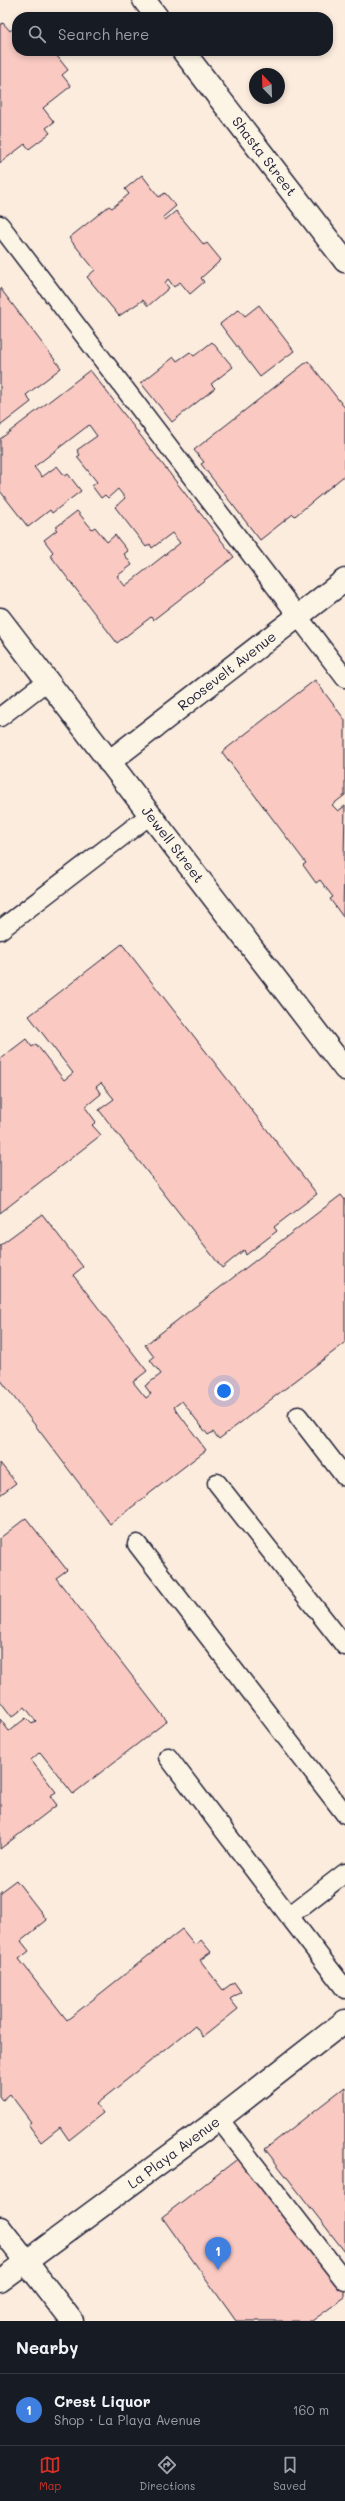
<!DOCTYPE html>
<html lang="en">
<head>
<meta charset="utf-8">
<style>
	:root { --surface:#171b24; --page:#242831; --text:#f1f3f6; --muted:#9ea1a6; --line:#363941; --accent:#d93025 }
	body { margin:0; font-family:Mali,sans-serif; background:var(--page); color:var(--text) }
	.compass { position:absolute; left:249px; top:68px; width:36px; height:36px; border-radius:50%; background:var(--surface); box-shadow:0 2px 6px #0003; rotate:337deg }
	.you { position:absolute; left:224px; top:1391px; width:14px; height:14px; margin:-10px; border:3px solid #fff; border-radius:50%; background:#1a73e8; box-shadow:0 0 0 6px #1a73e833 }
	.badge { display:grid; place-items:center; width:26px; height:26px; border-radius:50%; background:var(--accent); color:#fff; font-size:13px; font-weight:700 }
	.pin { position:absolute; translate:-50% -33px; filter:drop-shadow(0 1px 2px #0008) }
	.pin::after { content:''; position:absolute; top:21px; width:14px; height:12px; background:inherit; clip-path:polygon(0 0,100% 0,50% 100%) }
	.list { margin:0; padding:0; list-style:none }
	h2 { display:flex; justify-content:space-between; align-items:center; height:52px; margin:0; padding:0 16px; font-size:17px }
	h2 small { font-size:13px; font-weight:400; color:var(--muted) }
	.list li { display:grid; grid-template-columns:26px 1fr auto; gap:12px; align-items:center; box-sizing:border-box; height:72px; padding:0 16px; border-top:1px solid var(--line) }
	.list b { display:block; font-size:15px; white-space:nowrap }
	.list p { margin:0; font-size:13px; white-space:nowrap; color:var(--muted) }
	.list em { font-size:13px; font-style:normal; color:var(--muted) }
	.icon { flex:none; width:22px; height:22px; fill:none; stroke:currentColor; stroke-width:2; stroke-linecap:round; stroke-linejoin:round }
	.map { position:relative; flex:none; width:345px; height:2321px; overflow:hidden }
	.search { position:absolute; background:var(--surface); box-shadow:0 2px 6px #0003; left:12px; right:12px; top:12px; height:44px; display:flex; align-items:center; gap:10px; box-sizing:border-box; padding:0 14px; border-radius:16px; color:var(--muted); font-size:15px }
	.sheet { height:124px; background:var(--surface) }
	nav { display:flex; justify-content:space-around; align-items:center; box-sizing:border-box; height:56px; border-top:1px solid var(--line); background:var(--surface); font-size:11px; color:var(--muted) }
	nav a { display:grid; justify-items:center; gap:2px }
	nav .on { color:var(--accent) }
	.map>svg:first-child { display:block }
</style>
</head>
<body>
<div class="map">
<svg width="345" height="2321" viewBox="0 0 345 2321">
	<rect width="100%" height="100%" fill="#fbecde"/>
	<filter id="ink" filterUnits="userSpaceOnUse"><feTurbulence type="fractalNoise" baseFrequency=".025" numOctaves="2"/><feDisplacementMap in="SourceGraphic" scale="8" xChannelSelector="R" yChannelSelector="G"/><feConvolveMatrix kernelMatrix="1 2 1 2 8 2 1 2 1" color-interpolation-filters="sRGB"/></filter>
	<g filter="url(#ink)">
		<path fill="#f9c9c2" stroke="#22223b" d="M3,23L10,31L17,25V51H53L68,70L62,75L71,86L43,108L54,122L46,128L50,133L29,149L25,144L0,163V25Z
			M142,175L159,197L165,193L176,206L163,217L165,220L176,211L204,245L207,243L221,260L201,278L204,282L190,294L180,282L174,287L168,279L165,283L169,288L148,306L143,300L119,316L87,277L95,270L69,238L109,206L112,208L129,194L125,189Z
			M0,288L61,368L26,395L31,402L0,426Z
			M259,305L294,351L260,377L220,324L239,309L245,316Z
			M212,342L233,367L211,384L215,388L172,422L141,383L174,357L177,361L190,352L194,356Z
			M308,361L345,408V475L295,516L293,514L260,540L201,464L204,462L194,450Z
			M90,370L234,557L153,620L151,617L117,643L50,555L53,552L44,540L57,530L55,528L77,511L92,529L95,527L107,542L115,535L128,551L124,554L132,565L117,576L125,586L180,543L172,533L152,548L150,544L146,547L115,507L125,498L118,489L108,498L105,495L101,498L92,486L97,482L77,457L80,455L77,450L97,436L89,425L34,467L42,477L57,466L65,476L68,474L81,491L52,513L50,510L28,527L0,491V439Z
			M315,680L345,720V795L332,805L338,811L345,806L343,917L330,899L333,897L320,880L316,883L303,865L306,863L222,752Z
			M122,944L317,1194L274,1227L277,1231L246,1255L244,1250L222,1268L99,1110L114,1099L101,1083L96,1087L101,1094L85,1107L96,1122L92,1125L101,1135L0,1213V1059L26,1039L32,1047L36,1044L64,1080L73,1073L29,1016Z
			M341,1195L345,1200V1343L219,1439L213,1432L208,1435L182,1401L174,1407L206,1450L110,1524L0,1379V1245L42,1214L83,1267L73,1275L147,1371L133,1382L146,1398L151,1394L145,1386L161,1374L150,1360L154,1357L145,1345Z
			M0,1463L16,1483L0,1495Z
			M26,1518L67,1570L56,1578L167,1721L73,1794L40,1752L31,1760L56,1792L50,1796L57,1805L0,1849V1719L9,1731L26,1718L32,1724L36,1721L25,1707L12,1717L0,1701V1538Z
			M16,1880L47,1920L21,1941L29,1951L19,1959L67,2020L182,1929L195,1945L201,1940L211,1952L200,1960L223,1990L234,1982L241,1992L230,1999L238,2009L203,2037L195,2026L96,2104L103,2113L69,2140L60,2127L41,2142L28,2124L31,2122L10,2094L3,2100L0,2096V1892Z
			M345,2087V2252L265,2149Z
			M244,2154L345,2283V2297L312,2321H236L162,2217Z"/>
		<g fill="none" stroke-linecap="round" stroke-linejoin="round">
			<g stroke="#22223b" stroke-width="21">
				<path id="service" d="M0,225L345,678
					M0,717L47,681
					M0,930L150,815
					M298,1416L345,1477
					M217,1483L345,1646
					M137,1544L345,1814
					M168,1757L289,1916
					M345,1873L289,1916L345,1989
					M219,2119L345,2281"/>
			</g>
			<g stroke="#22223b" stroke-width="25">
				<g id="minor">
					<path d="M144,0L157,17"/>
					<path id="s1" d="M183,51L345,261"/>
					<path id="s2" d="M0,619L345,1069"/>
					<path id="s3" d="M109,762L345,580"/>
					<path id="s4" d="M0,2281L219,2119L345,2021"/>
				</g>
			</g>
			<g stroke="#22223b" stroke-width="25">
				<path id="primary" d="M0,2228L72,2321"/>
			</g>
			<use href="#service" stroke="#fcf5e5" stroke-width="18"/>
			<use href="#minor" stroke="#fcf5e5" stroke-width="22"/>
			<use href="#primary" stroke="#fcf5e5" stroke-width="22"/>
		</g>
	</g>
	<g text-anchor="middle" stroke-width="3.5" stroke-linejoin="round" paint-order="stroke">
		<g font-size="14" fill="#22223b" stroke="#fcf5e5">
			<text dy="5" stroke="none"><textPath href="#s1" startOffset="133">Shasta Street</textPath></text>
			<text dy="5" stroke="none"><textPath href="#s3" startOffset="149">Roosevelt Avenue</textPath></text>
			<text dy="5" stroke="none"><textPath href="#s2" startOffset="284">Jewell Street</textPath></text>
			<text dy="5" stroke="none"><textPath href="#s4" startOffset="216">La Playa Avenue</textPath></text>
		</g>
	</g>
</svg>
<svg class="compass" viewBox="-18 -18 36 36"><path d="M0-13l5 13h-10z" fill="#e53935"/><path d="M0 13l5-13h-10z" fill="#9ea1a6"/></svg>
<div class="you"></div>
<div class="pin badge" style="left:218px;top:2270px;background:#3f7fe0">1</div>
<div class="search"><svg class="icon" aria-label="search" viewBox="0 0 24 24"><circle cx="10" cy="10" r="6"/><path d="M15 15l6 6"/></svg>Search here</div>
</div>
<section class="sheet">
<h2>Nearby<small></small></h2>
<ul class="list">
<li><span class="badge" style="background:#3f7fe0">1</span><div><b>Crest Liquor</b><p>Shop · La Playa Avenue</p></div><em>160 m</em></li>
</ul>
</section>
<nav>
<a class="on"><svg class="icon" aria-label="map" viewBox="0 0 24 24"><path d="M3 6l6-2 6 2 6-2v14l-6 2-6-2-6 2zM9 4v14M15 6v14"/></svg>Map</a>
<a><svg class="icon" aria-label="directions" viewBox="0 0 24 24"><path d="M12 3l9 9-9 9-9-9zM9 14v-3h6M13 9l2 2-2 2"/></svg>Directions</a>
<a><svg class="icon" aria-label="saved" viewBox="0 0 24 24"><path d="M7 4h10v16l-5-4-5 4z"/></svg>Saved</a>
</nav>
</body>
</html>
